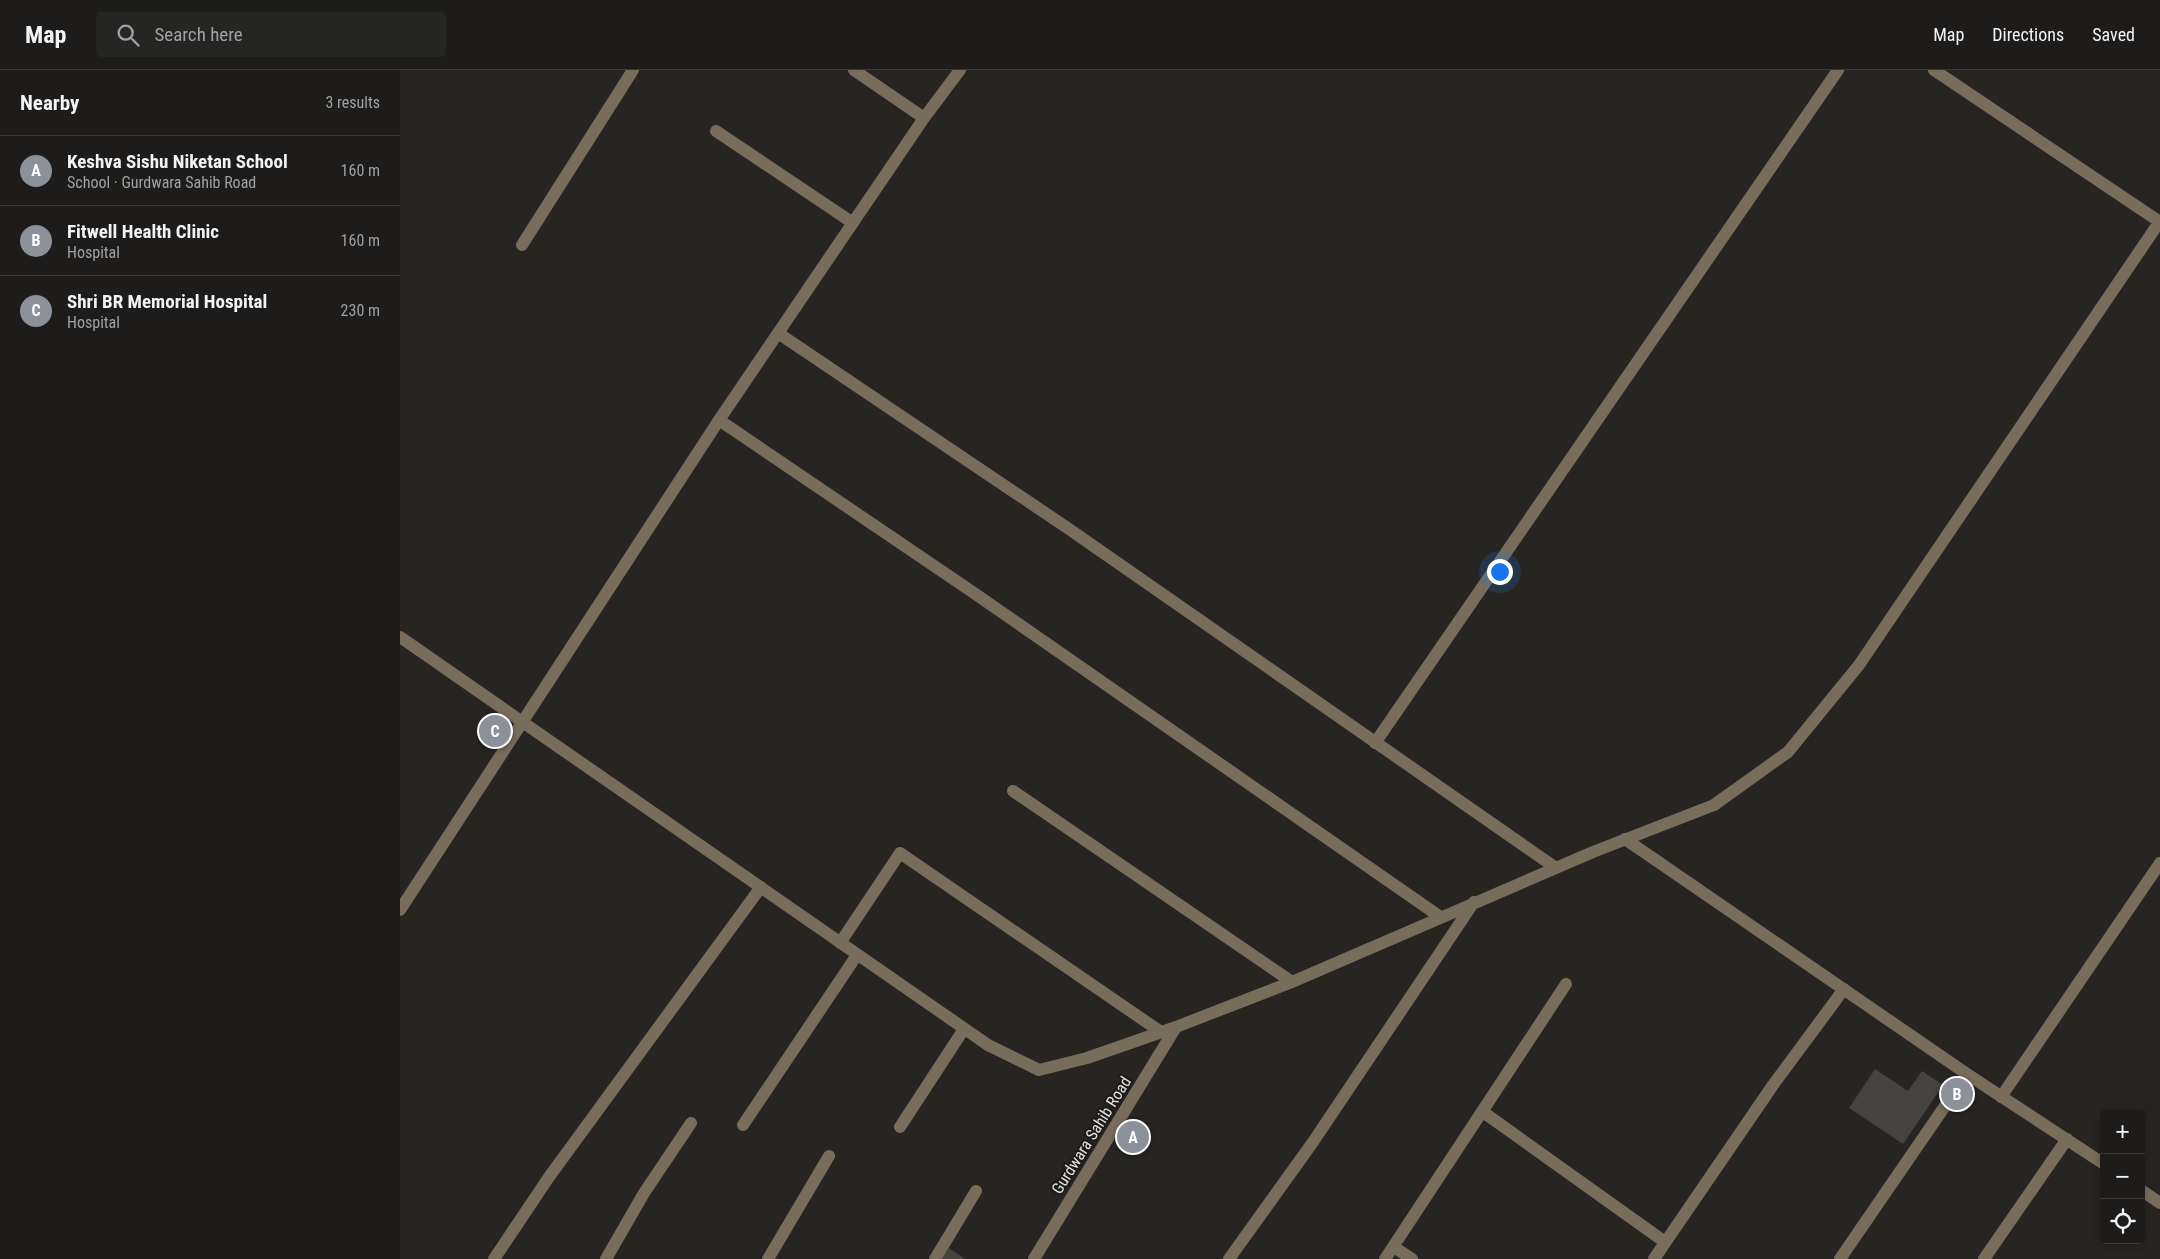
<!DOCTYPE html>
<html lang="en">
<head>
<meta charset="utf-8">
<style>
	:root { --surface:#1d1c1a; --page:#252523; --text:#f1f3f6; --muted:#a0a1a2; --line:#3b3a39; --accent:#8c9099 }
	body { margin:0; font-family:"Roboto Condensed",sans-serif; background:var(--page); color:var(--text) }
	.controls { position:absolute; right:15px; bottom:15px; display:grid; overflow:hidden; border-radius:5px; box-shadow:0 2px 8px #0003 }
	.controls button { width:45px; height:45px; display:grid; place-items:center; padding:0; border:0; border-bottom:1px solid var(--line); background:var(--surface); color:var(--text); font:25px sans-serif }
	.you { position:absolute; left:1099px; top:501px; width:18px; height:18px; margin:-12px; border:4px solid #fff; border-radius:50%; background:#1a73e8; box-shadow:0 0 0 8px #1a73e833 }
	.badge { display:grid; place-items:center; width:32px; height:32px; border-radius:50%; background:var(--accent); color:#fff; font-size:16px; font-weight:700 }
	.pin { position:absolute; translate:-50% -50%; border:2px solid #fff; box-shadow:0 1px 5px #0006 }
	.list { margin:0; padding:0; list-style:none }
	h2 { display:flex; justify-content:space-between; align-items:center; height:65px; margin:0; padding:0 20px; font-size:21px }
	h2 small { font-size:16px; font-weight:400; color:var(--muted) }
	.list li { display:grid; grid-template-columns:32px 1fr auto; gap:15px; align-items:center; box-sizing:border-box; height:70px; padding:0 20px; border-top:1px solid var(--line) }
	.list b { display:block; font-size:19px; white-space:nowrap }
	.list p { margin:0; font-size:16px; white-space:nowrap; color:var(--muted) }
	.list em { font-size:16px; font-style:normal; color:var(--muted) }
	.icon { flex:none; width:28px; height:28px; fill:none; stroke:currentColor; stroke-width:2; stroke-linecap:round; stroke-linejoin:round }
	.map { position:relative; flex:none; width:1760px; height:1189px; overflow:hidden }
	header { display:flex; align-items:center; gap:30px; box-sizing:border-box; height:70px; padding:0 25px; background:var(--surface); border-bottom:1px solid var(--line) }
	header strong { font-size:24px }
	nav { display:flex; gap:28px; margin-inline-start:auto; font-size:18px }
	.search { width:350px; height:45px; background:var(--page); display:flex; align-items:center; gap:12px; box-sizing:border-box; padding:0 18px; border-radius:5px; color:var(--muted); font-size:19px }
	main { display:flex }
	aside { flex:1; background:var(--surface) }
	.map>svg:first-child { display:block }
</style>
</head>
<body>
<header>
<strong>Map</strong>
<div class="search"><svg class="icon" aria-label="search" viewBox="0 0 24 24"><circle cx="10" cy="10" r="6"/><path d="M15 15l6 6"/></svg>Search here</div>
<nav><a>Map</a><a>Directions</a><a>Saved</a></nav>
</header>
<main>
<aside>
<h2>Nearby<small>3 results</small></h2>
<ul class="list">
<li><span class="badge">A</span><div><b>Keshva Sishu Niketan School</b><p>School · Gurdwara Sahib Road</p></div><em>160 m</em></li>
<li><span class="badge">B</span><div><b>Fitwell Health Clinic</b><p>Hospital</p></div><em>160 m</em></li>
<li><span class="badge">C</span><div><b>Shri BR Memorial Hospital</b><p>Hospital</p></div><em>230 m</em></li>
</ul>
</aside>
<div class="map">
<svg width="1760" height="1189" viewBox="0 0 1760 1189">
	<rect width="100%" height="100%" fill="#272522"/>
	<path fill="#464440" d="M1475,999L1508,1021L1522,1001L1543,1015L1503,1074L1449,1038Z
		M549,1178L565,1189H542Z"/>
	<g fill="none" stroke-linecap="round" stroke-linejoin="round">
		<path stroke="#786d5b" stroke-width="12" d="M454,0L524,48
			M1534,0L1760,152
			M316,61L453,153
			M122,175L233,0
			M378,263L669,459L1156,798
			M319,350L574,523L1039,846
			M0,567L588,975L639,1000L687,988L776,957L892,912L1193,782L1314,735L1388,682L1459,595L1760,151
			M975,673L1438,0
			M613,721L892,912
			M1225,769L1567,1004L1704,1094
			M0,840L319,350L524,48L560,0
			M440,873L500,783L761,962
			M1601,1027L1760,793
			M1083,1042L1265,1172
			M343,1055L457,885
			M500,1057L564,959
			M1741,1120L1760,1133
			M994,1177L1012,1189
			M94,1189L149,1107L361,817
			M206,1189L244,1123L291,1053
			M368,1189L429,1086
			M535,1189L576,1121
			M634,1189L776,957
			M829,1189L913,1072L1074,832
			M985,1189L1166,914
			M1254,1189L1373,1015L1444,919
			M1440,1189L1567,1004
			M1584,1189L1667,1069"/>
	</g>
	<g text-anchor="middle" stroke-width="4.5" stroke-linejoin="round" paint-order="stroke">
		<g font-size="16" fill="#e3e2df" stroke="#1e1c19">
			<text transform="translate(691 1065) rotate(-58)" y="6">Gurdwara Sahib Road</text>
		</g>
	</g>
</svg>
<div class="controls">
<button>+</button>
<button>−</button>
<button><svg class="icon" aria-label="locate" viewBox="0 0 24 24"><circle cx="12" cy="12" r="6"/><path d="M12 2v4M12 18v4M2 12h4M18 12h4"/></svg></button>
</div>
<div class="you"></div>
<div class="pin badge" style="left:733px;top:1067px">A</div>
<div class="pin badge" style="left:1557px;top:1024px">B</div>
<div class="pin badge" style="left:95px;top:661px">C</div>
</div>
</main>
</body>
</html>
